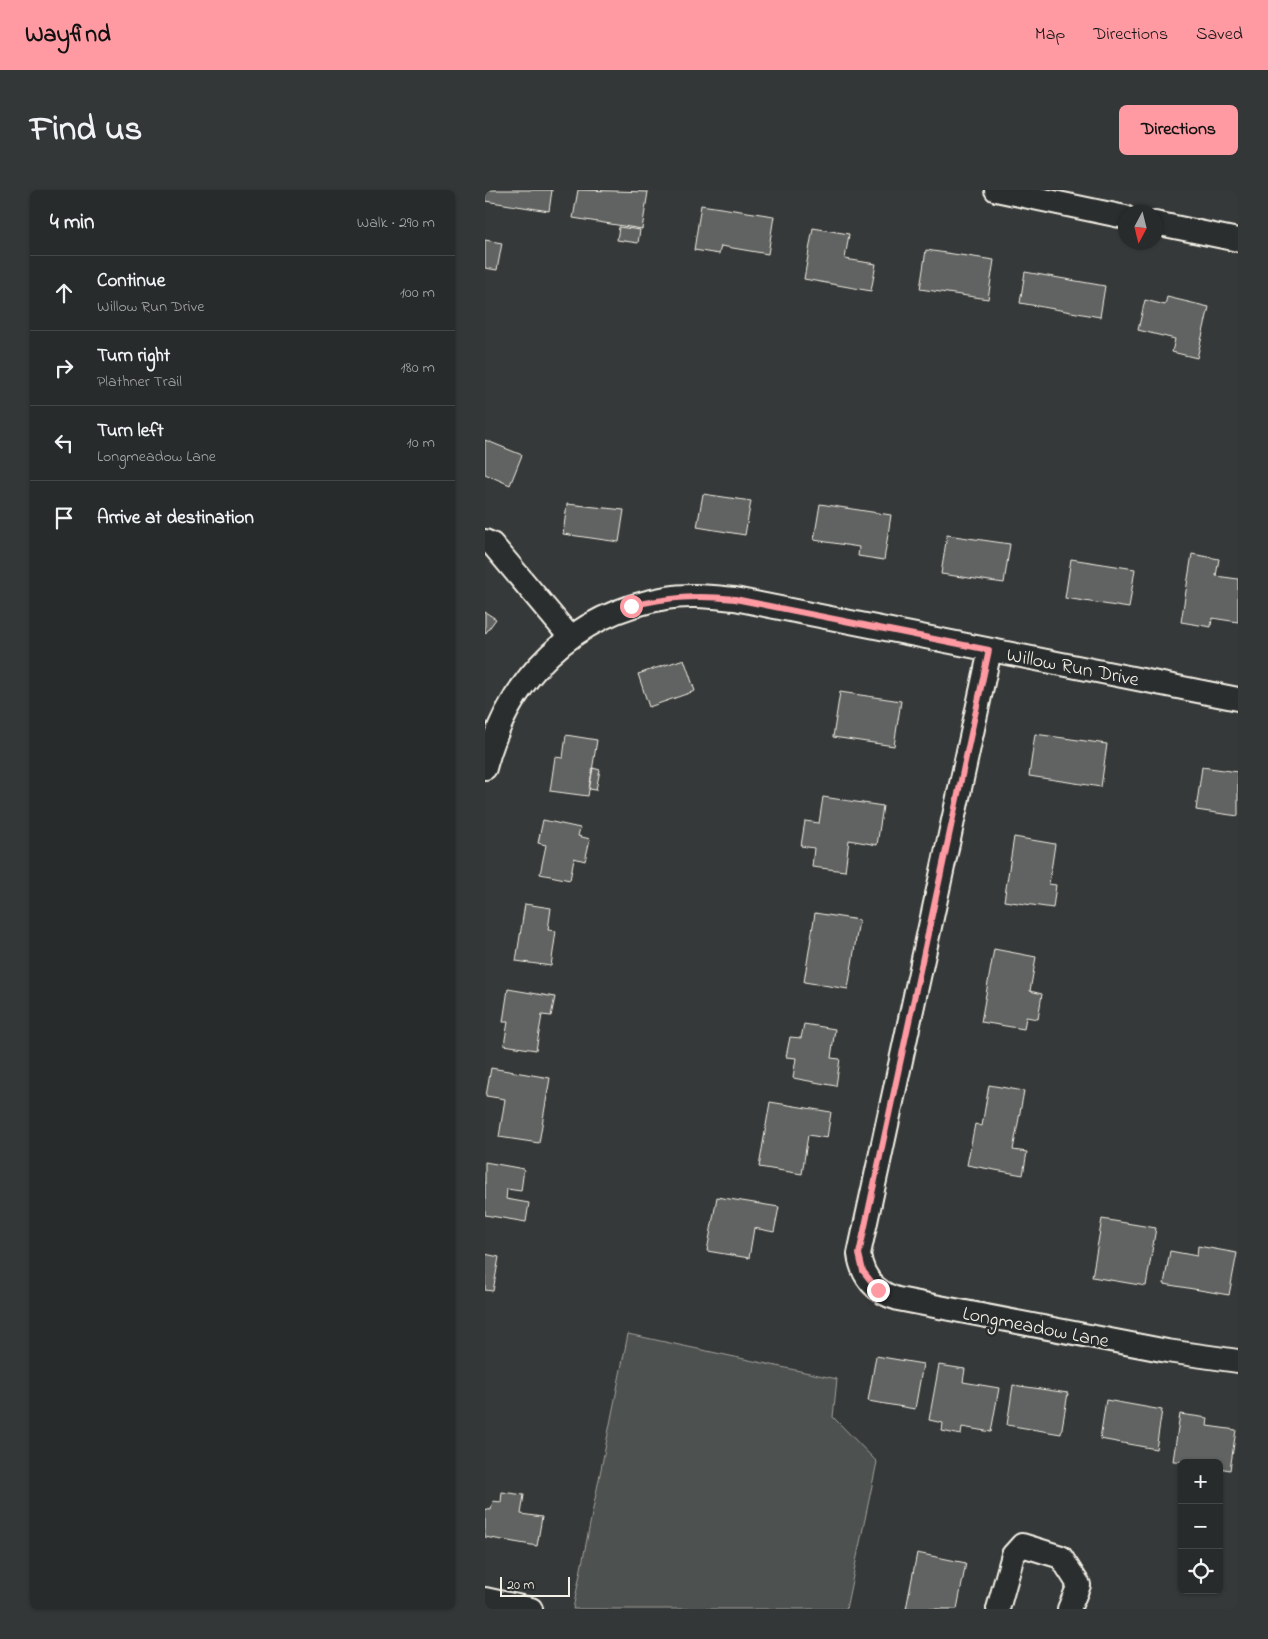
<!DOCTYPE html>
<html lang="en">
<head>
<meta charset="utf-8">
<style>
	:root { --surface:#282b2b; --page:#343737; --text:#f1f3f6; --muted:#a5a7a9; --line:#444747; --accent:#ff9aa2 }
	body { margin:0; font-family:"Indie Flower",sans-serif; background:var(--page); color:var(--text) }
	.controls { position:absolute; right:15px; bottom:15px; display:grid; overflow:hidden; border-radius:8px; box-shadow:0 1px 4px #0004 }
	.controls button { width:45px; height:45px; display:grid; place-items:center; padding:0; border:0; border-bottom:1px solid var(--line); background:var(--surface); color:var(--text); font:25px sans-serif }
	.compass { position:absolute; left:633px; top:15px; width:45px; height:45px; border-radius:50%; background:var(--surface); box-shadow:0 1px 4px #0004; rotate:187deg }
	.scale { position:absolute; left:15px; bottom:12px; width:70px; box-sizing:border-box; padding-left:5px; border:2px solid #f4f1e8; border-top:0; font-size:14px; line-height:18px; white-space:nowrap; color:#f4f1e8; -webkit-text-stroke:4px #2a2d2e; paint-order:stroke }
	.stop { position:absolute; width:15px; height:15px; margin:-11px; border:4px solid #ff9aa2; border-radius:50%; background:#fff }
	.stop.end { background:#ff9aa2; border-color:#fff; box-shadow:0 1px 5px #0008 }
	.list { margin:0; padding:0; list-style:none }
	h2 { display:flex; justify-content:space-between; align-items:center; height:65px; margin:0; padding:0 20px; font-size:21px }
	h2 small { font-size:16px; font-weight:400; color:var(--muted) }
	.list li { display:grid; grid-template-columns:32px 1fr auto; gap:15px; align-items:center; box-sizing:border-box; height:75px; padding:0 20px; border-top:1px solid var(--line) }
	.list b { display:block; font-size:19px; white-space:nowrap }
	.list p { margin:0; font-size:16px; white-space:nowrap; color:var(--muted) }
	.list em { font-size:16px; font-style:normal; color:var(--muted) }
	.icon { flex:none; width:28px; height:28px; fill:none; stroke:currentColor; stroke-width:2; stroke-linecap:round; stroke-linejoin:round }
	.map { position:relative; flex:none; width:753px; height:1419px; overflow:hidden; border-radius:8px }
	header { display:flex; align-items:center; gap:30px; box-sizing:border-box; height:70px; padding:0 25px; background:var(--accent); color:#111 }
	header strong { font-size:24px }
	nav { display:flex; gap:28px; margin-inline-start:auto; font-size:18px }
	.intro { display:flex; align-items:center; justify-content:space-between; box-sizing:border-box; height:120px; padding:0 30px }
	h1 { margin:0; font-size:35px }
	.button { padding:12px 22px; border-radius:8px; background:var(--accent); color:#111; font-size:18px; font-weight:700 }
	main { display:flex; gap:30px; padding:0 30px }
	aside { flex:1; background:var(--surface); border-radius:8px; box-shadow:0 1px 4px #0004 }
	.map>svg:first-child { display:block }
</style>
</head>
<body>
<header>
<strong>Wayfind</strong>
<nav><a>Map</a><a>Directions</a><a>Saved</a></nav>
</header>
<div class="intro"><h1>Find us</h1><a class="button">Directions</a></div>
<main>
<aside>
<h2>4 min<small>Walk · 290 m</small></h2>
<ul class="list">
<li><svg class="icon" aria-label="ahead" viewBox="0 0 24 24"><path d="M12 20V5M6 11l6-6 6 6"/></svg><div><b>Continue</b><p>Willow Run Drive</p></div><em>100 m</em></li>
<li><svg class="icon" aria-label="right" viewBox="0 0 24 24"><path d="M7 20v-9h11M14 6l5 5-5 5"/></svg><div><b>Turn right</b><p>Plathner Trail</p></div><em>180 m</em></li>
<li><svg class="icon" aria-label="left" viewBox="0 0 24 24"><path d="M17 20v-9H6M10 6l-5 5 5 5"/></svg><div><b>Turn left</b><p>Longmeadow Lane</p></div><em>10 m</em></li>
<li><svg class="icon" aria-label="arrive" viewBox="0 0 24 24"><path d="M6 21V4h12l-3 4 3 4H6"/></svg><div><b>Arrive at destination</b></div></li>
</ul>
</aside>
<div class="map">
<svg width="753" height="1419" viewBox="0 0 753 1419">
	<rect width="100%" height="100%" fill="#363939"/>
	<filter id="ink" filterUnits="userSpaceOnUse"><feTurbulence type="fractalNoise" baseFrequency=".02" numOctaves="2"/><feDisplacementMap in="SourceGraphic" scale="10" xChannelSelector="R" yChannelSelector="G"/><feConvolveMatrix kernelMatrix="1 2 1 2 8 2 1 2 1" color-interpolation-filters="sRGB"/></filter>
	<g filter="url(#ink)">
		<path fill="#4e514f" stroke="#a1a19c" d="M143,1144L352,1189L348,1227L392,1272L361,1419H88Z"/>
		<path fill="#616362" stroke="#f4f1e8" d="M0,0H67L64,21L0,11Z
			M93,0L163,2L157,39L88,28Z
			M216,15L289,26L283,64L236,56L234,64L209,60Z
			M134,37L155,40L153,53L132,50Z
			M328,38L364,44L360,69L391,74L386,101L319,89Z
			M0,50L17,53L12,80L0,78Z
			M441,60L509,70L503,109L435,99Z
			M540,82L620,96L615,127L535,113Z
			M682,107L724,117L712,168L687,162L690,149L653,140L660,110L680,115Z
			M0,250L37,265L25,295L0,284Z
			M218,304L266,311L260,345L212,337Z
			M82,314L139,320L134,352L78,344Z
			M335,314L406,325L399,370L373,366L374,357L329,350Z
			M462,345L525,354L519,393L456,384Z
			M707,364L734,369L731,386L753,389V432L727,428L726,437L696,432Z
			M586,369L650,379L644,418L580,408Z
			M0,422L11,429L0,444Z
			M199,469L210,501L164,517L153,484Z
			M355,502L416,511L409,556L348,547Z
			M550,544L622,554L616,597L544,586Z
			M81,545L112,550L103,606L65,601L70,567L78,568Z
			M717,577L753,582V626L711,620Z
			M108,578L115,580L111,600L104,599Z
			M338,607L398,616L392,655L364,650L360,681L327,677L329,658L316,656L320,631L334,633Z
			M58,630L95,638L93,646L105,649L100,671L89,668L85,690L55,684L61,655L53,653Z
			M529,647L570,654L564,694L571,695L568,718L519,711Z
			M40,714L66,718L63,740L71,741L66,776L31,771Z
			M330,723L374,730L363,799L319,792Z
			M509,759L551,767L545,801L557,804L553,829L541,827L539,839L496,832Z
			M23,799L70,807L66,826L57,825L51,860L19,855L23,832H18Z
			M319,834L350,839L346,868L355,869L351,896L308,888L311,868L301,867L305,847L316,848Z
			M6,878L65,888L54,953L14,947L20,909L1,906Z
			M504,895L539,901L528,960L542,962L538,985L482,975L490,934L497,936Z
			M285,912L346,922L342,948L323,945L317,984L274,977Z
			M0,972L39,979L36,1001L22,999L21,1009L44,1013L41,1032L0,1025Z
			M232,1007L294,1017L289,1042L269,1038L264,1068L222,1061Z
			M617,1029L671,1038L661,1096L607,1087Z
			M713,1056L752,1063L744,1105L679,1094L685,1061L712,1066Z
			M0,1064L14,1067L8,1101L0,1100Z
			M391,1166L438,1174L430,1219L383,1211Z
			M454,1175L480,1179L478,1192L514,1198L506,1242L477,1237L476,1245L457,1241L458,1233L444,1230Z
			M528,1195L583,1203L576,1244L522,1235Z
			M621,1210L677,1220L671,1259L615,1249Z
			M695,1224L723,1228L722,1236L751,1240L745,1280L734,1278V1273L688,1271Z
			M17,1302L39,1305L36,1324L57,1327L52,1356L0,1347V1319L6,1320L8,1311L16,1312Z
			M432,1363L481,1373L472,1419H421Z"/>
		<g fill="none" stroke-linecap="round" stroke-linejoin="round">
			<g stroke="#f4f1e8" stroke-width="26">
				<path id="minor" d="M511,0L640,27
					M670,33L753,50
					M0,351L7,354L85,447
					M505,460L374,1064C377,1087 391,1103 413,1109L682,1161L753,1171
					M0,578C24,487 88,424 181,408C204,404 227,407 250,409L753,509
					M0,1409L46,1419
					M513,1419L528,1365L537,1355L576,1367L594,1395L584,1419"/>
			</g>
			<use href="#minor" stroke="#2a2d2e" stroke-width="22"/>
		</g>
	</g>
	<g fill="none" stroke-linecap="round" stroke-linejoin="round" filter="url(#ink)">
		<path stroke="#ff9aa2" stroke-width="6" d="M146,416C184,407 212,405 250,409L504,460L374,1064L378,1081L393,1100"/>
	</g>
	<g text-anchor="middle" stroke-width="5" stroke-linejoin="round" paint-order="stroke">
		<g font-size="20" fill="#f4f1e8" stroke="#2a2d2e">
			<text transform="translate(588 476) rotate(11)" y="7">Willow Run Drive</text>
			<text transform="translate(551 1136) rotate(11)" y="7">Longmeadow Lane</text>
		</g>
	</g>
</svg>
<div class="controls">
<button>+</button>
<button>−</button>
<button><svg class="icon" aria-label="locate" viewBox="0 0 24 24"><circle cx="12" cy="12" r="6"/><path d="M12 2v4M12 18v4M2 12h4M18 12h4"/></svg></button>
</div>
<svg class="compass" viewBox="-18 -18 36 36"><path d="M0-13l5 13h-10z" fill="#e53935"/><path d="M0 13l5-13h-10z" fill="#a5a7a9"/></svg>
<div class="scale">20 m</div>
<div class="stop" style="left:146px;top:416px"></div>
<div class="stop end" style="left:393px;top:1100px"></div>
</div>
</main>
</body>
</html>
